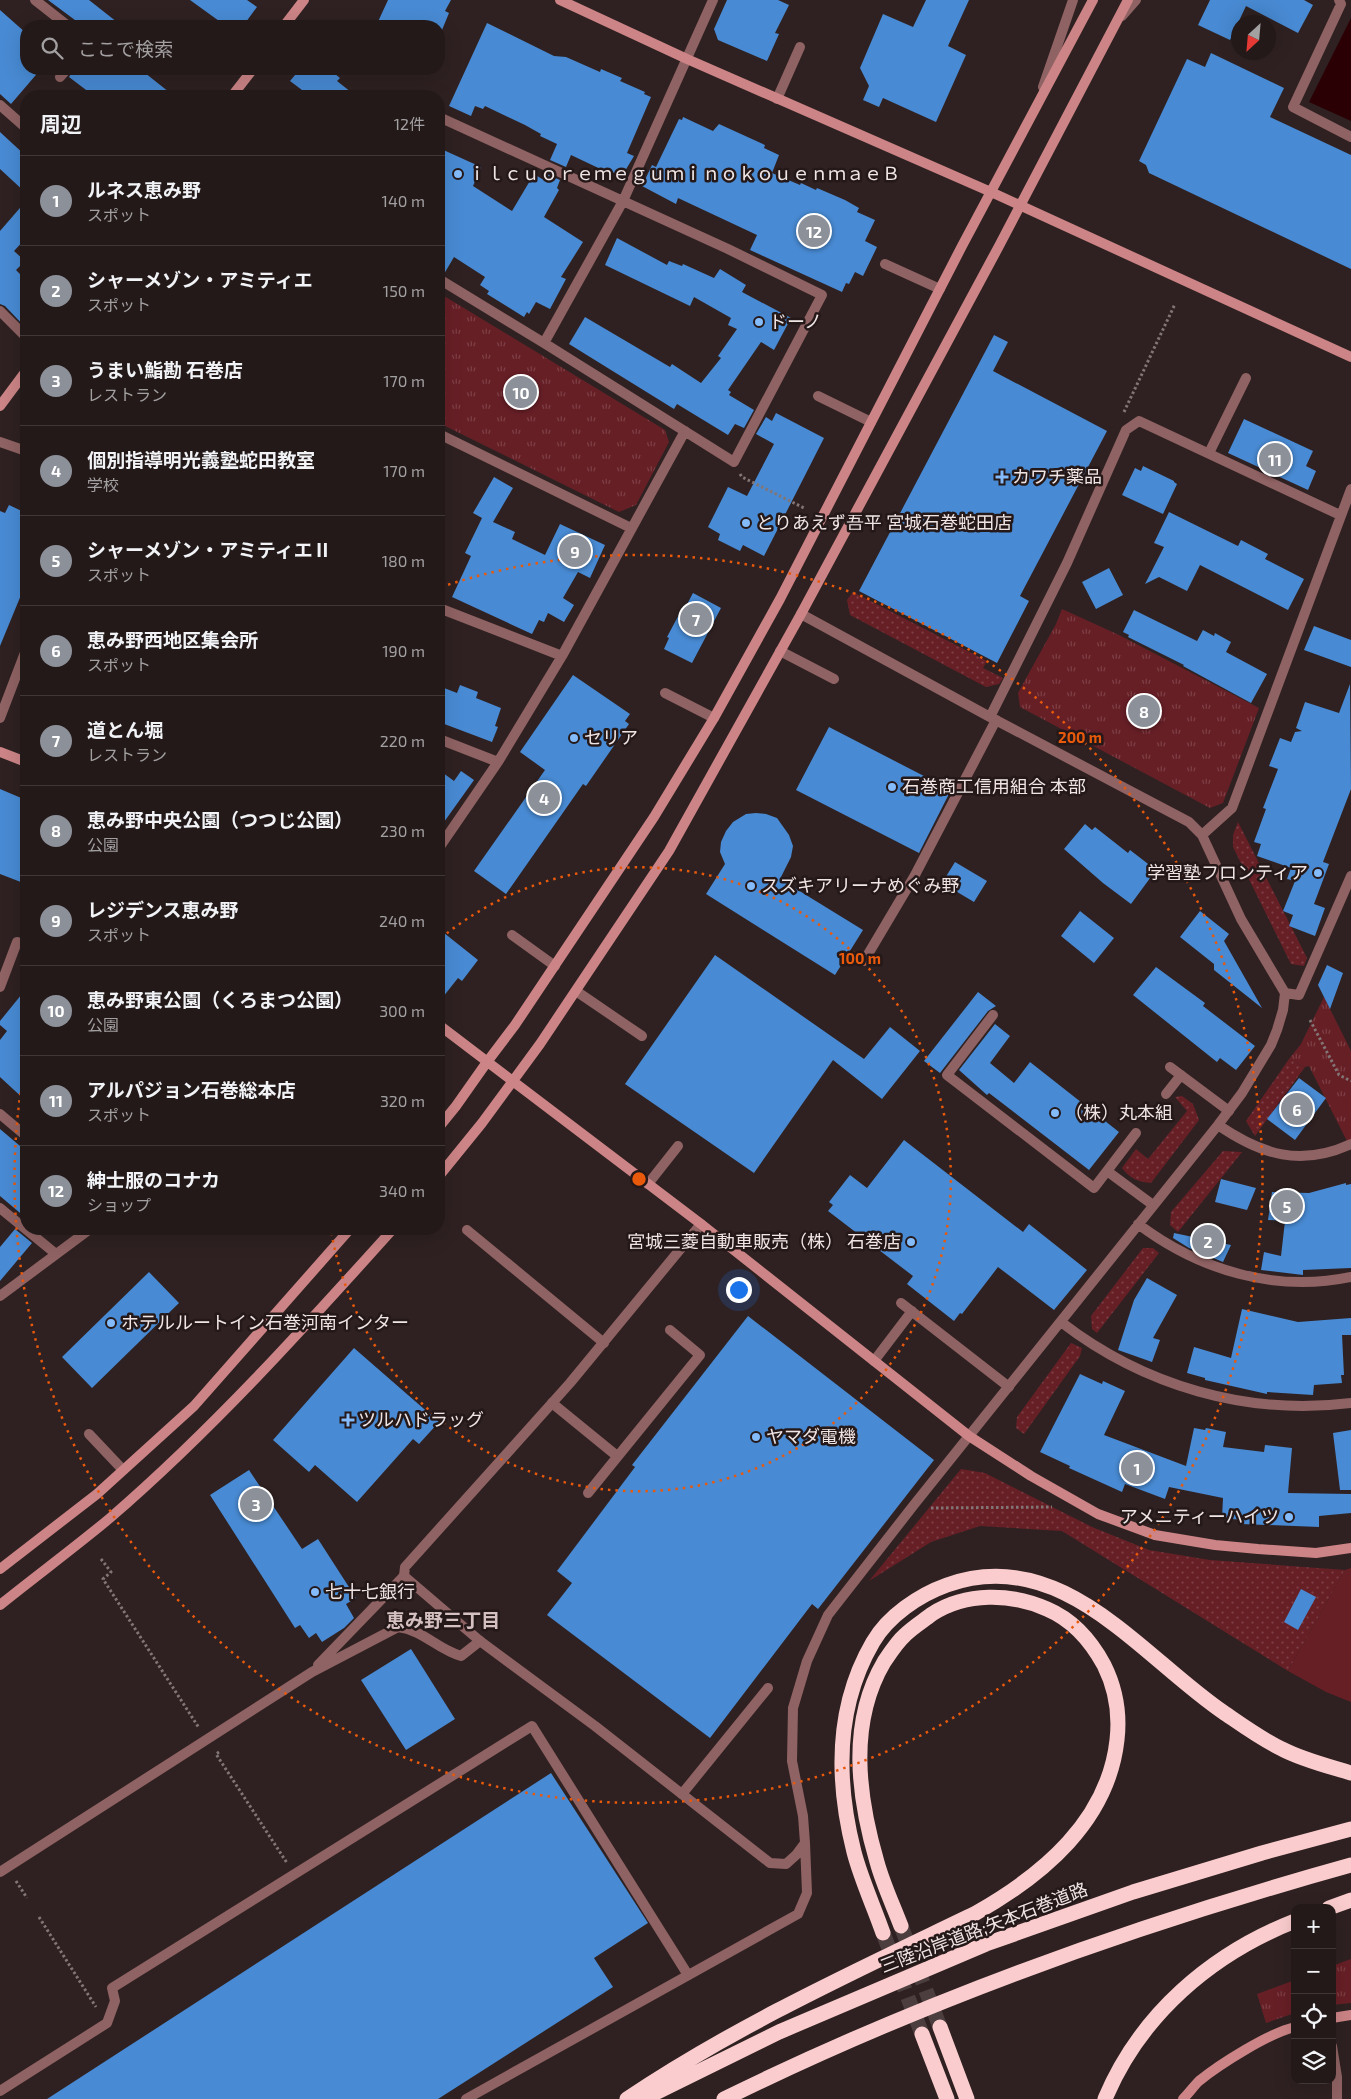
<!DOCTYPE html>
<html lang="ja">
<head>
<meta charset="utf-8">
<style>
	:root { --surface:#231919; --page:#2f2626; --text:#f1f3f6; --muted:#a3a0a2; --line:#403838; --accent:#8c9099 }
	body { margin:0; font-family:"Exo 2","Noto Sans JP",sans-serif; background:var(--page); color:var(--text) }
	.controls { position:absolute; right:15px; bottom:15px; display:grid; overflow:hidden; border-radius:10px; box-shadow:0 5px 20px #0002 }
	.controls button { width:45px; height:45px; display:grid; place-items:center; padding:0; border:0; border-bottom:1px solid var(--line); background:var(--surface); color:var(--text); font:25px sans-serif }
	.compass { position:absolute; left:1231px; top:15px; width:45px; height:45px; border-radius:50%; background:var(--surface); box-shadow:0 5px 20px #0002; rotate:206deg }
	.you { position:absolute; left:738px; top:1289px; width:18px; height:18px; margin:-12px; border:4px solid #fff; border-radius:50%; background:#1a73e8; box-shadow:0 0 0 8px #1a73e833 }
	.badge { display:grid; place-items:center; width:32px; height:32px; border-radius:50%; background:var(--accent); color:#fff; font-size:16px; font-weight:700 }
	.pin { position:absolute; translate:-50% -50%; border:2px solid #fff; box-shadow:0 1px 5px #0006 }
	.list { margin:0; padding:0; list-style:none }
	h2 { display:flex; justify-content:space-between; align-items:center; height:65px; margin:0; padding:0 20px; font-size:21px }
	h2 small { font-size:16px; font-weight:400; color:var(--muted) }
	.list li { display:grid; grid-template-columns:32px 1fr auto; gap:15px; align-items:center; box-sizing:border-box; height:90px; padding:0 20px; border-top:1px solid var(--line) }
	.list b { display:block; font-size:19px; white-space:nowrap }
	.list p { margin:0; font-size:16px; white-space:nowrap; color:var(--muted) }
	.list em { font-size:16px; font-style:normal; color:var(--muted) }
	.icon { flex:none; width:28px; height:28px; fill:none; stroke:currentColor; stroke-width:2; stroke-linecap:round; stroke-linejoin:round }
	.map { position:relative; flex:none; width:1351px; height:2099px; overflow:hidden }
	.search { position:absolute; background:var(--surface); box-shadow:0 5px 20px #0002; left:20px; top:20px; width:425px; height:55px; display:flex; align-items:center; gap:12px; box-sizing:border-box; padding:0 18px; border-radius:20px; color:var(--muted); font-size:19px }
	.panel { position:absolute; background:var(--surface); box-shadow:0 5px 20px #0002; left:20px; top:90px; width:425px; height:1145px; border-radius:20px }
	.map>svg:first-child { display:block }
</style>
</head>
<body>
<div class="map">
<svg width="1351" height="2099" viewBox="0 0 1351 2099">
	<defs>
		<pattern id="grass-dots" width="8" height="8" patternUnits="userSpaceOnUse" patternTransform="scale(1.25)"><rect width="8" height="8" fill="#671f26"/><path d="M2 2h.1M6 6h.1" fill="none" stroke="#7d3f45" stroke-width="1.8" stroke-linecap="round"/></pattern>
		<pattern id="park-tufts" width="24" height="20" patternUnits="userSpaceOnUse" patternTransform="scale(1.25)"><rect width="24" height="20" fill="#671f26"/><path d="M3 7l-1-3M5 7V3M7 7l1-3M15 17l-1-3M17 17v-4M19 17l1-3" fill="none" stroke="#7d3f45"/></pattern>
	</defs>
	<rect width="100%" height="100%" fill="#2f2121"/>
	<path fill="url(#grass-dots)" d="M853,592L987,661L983,668L1003,678L999,684L986,687L850,615L847,600Z
		M1238,822L1307,958L1304,966L1291,964L1233,847V835Z
		M1289,1059L1305,1067L1255,1136L1246,1121Z
		M1182,1096L1193,1104L1199,1120L1151,1183C1139,1182 1130,1179 1122,1168L1136,1149L1148,1159L1187,1111L1175,1097Z
		M1223,1151L1242,1152L1178,1232L1170,1225L1171,1212Z
		M1143,1248H1153L1159,1253L1097,1333L1092,1329L1091,1316Z
		M1071,1343L1082,1348L1080,1356L1024,1434L1016,1428L1017,1417Z
		M961,1469L985,1473L1092,1527L1149,1550L1210,1560L1345,1570L1288,1671L1062,1531L980,1526L931,1542L869,1581Z"/>
	<path fill="url(#park-tufts)" d="M444,296L665,430L669,442L636,505L619,512L439,423V298Z
		M1062,609L1119,635L1259,708L1223,803L1210,808L1020,707L1018,693L1056,624Z
		M1324,997L1351,1051V1149L1309,1066L1305,1067L1289,1059L1301,1044Z
		M1351,1959V2003L1332,2005V1966Z
		M1295,1980V2013L1266,2023L1257,1994Z"/>
	<path fill="#671f26" d="M1351,1568V1702L1326,1692L1288,1671L1345,1570Z"/>
	<path fill="#2b0004" d="M1351,18V121L1309,102Z"/>
	<path fill="#488ad3" d="M48,0H89L122,26H83Z
		M190,0H247L257,7L243,26H226Z
		M388,0H451L445,11L449,13L442,30L439,29V26H376Z
		M727,0H778L789,5L775,33L779,34L767,61L718,40L714,29Z
		M926,0H969L948,46L966,55L936,122L883,98L879,107L863,100L869,86L860,68L883,14L913,27Z
		M1210,0H1304L1313,5L1298,33L1246,6L1230,40L1198,25Z
		M0,10L26,33V69H41L11,104L0,94Z
		M487,23L554,56L566,57L600,72L601,69L622,78L620,81L645,92L644,94L651,97L627,153L634,156L622,176L612,172L611,174L571,155L566,167L550,160L557,144L540,136L541,134L525,125L485,106L483,109L475,106L471,116L449,106Z
		M1211,53L1284,88L1270,117L1351,155V269L1149,173L1146,165L1139,161L1187,59L1205,67Z
		M74,69H140L174,96H94L69,77Z
		M300,69H329L340,78L337,81L356,96H310L290,81Z
		M683,117L713,131L719,124L765,145L764,148L779,155L772,173L800,185L801,183L816,190L817,188L845,200L859,208L857,212L875,220L865,241L877,247L863,276L855,272L849,284L846,283L842,292L750,250L757,235L678,198L676,204L642,186L652,165L656,167L679,119L682,120Z
		M0,132L26,156V193L0,169Z
		M439,148L481,167L473,186L512,211L534,174L542,179L544,173L560,180L557,188L559,190L544,217L583,242L561,277L566,279L550,309L536,302L529,314L527,312L524,317L487,294L489,291L480,285L485,277L454,257L444,274L439,272Z
		M26,201V238L14,251L25,261L16,270L26,280V328L5,306L0,304V231Z
		M617,238L667,265L669,261L682,266L683,264L714,278L720,269L746,285L742,292L791,318L774,350L761,342L728,390L731,392L729,395L754,410L744,428L735,424L728,435L677,404L674,409L569,344L585,317L670,367L672,364L701,383L721,358L718,356L737,329L728,325L731,318L694,297L690,306L605,265Z
		M994,335L1008,342L993,371L1107,431L1020,596L1029,601L997,663L859,591Z
		M776,413L824,438L764,556L743,545L740,551L718,540L720,534L708,527L728,487L747,496L774,444L756,434L766,417L772,421Z
		M1244,419L1313,451L1306,466L1316,471L1308,490L1228,453Z
		M1143,466L1174,481V482L1177,484L1163,514L1122,495L1135,468L1141,471Z
		M494,477L513,488L493,522L515,532L512,539L545,555L560,524L605,545L590,578L578,572L563,598L574,605L564,622L548,613L544,622L539,620L532,634L452,597L471,556L465,553L482,518L473,513Z
		M9,505L26,513V583L0,646V511L5,513Z
		M1169,512L1238,546L1241,540L1268,554L1265,559L1304,579L1288,610L1200,565L1187,591L1159,577L1145,584L1164,547L1154,543Z
		M1109,568L1123,595L1096,609L1082,582Z
		M693,593L721,608L692,663L664,649L669,638L667,637L682,609L684,610Z
		M1134,610L1197,641L1203,630L1214,636L1215,633L1231,642L1226,652L1267,674L1251,703L1183,666L1184,665L1128,637L1129,635L1123,632Z
		M1314,626L1351,640V667L1304,650Z
		M573,675L630,714L625,721L629,724L586,786L583,784L506,894L474,871L545,770L520,752Z
		M1350,684L1351,789L1323,862L1329,864L1314,904L1325,908L1315,936L1289,926L1293,915L1283,911L1295,881L1287,879L1291,868L1257,856L1261,844L1254,842L1266,809L1263,808L1278,769L1269,766L1280,738L1291,742L1295,732L1302,731L1296,728L1305,702L1339,713Z
		M460,685L478,692L476,698L501,708L495,726L498,727L492,742L439,722V686L457,693Z
		M829,727L951,790L919,853L796,790Z
		M439,770L454,781L461,771L474,780L439,829Z
		M0,789L26,800V884L0,874Z
		M756,813L766,814L777,818L789,835L793,846L791,857L780,879L863,930L835,975L706,894L725,864L720,852L721,842L726,831L733,822L746,814Z
		M1085,824L1092,830L1095,827L1128,853L1130,850L1156,870L1131,904L1103,883L1064,849Z
		M955,862L987,881L974,902L942,883Z
		M1080,911L1114,938L1094,963L1061,936Z
		M1200,911L1229,934L1224,941L1262,1008L1214,970V964L1180,937Z
		M439,929L478,960L462,981L458,978L439,1002Z
		M715,955L864,1059L890,1027L920,1051L882,1099L833,1060L754,1173L625,1084Z
		M1327,965L1343,973L1330,1009L1318,985Z
		M1156,967L1205,1003L1203,1006L1255,1046L1236,1070L1220,1058L1217,1062L1133,995Z
		M26,989V1101L0,1077V1040L7,1031L0,1025V1021Z
		M978,992L996,1006L988,1011L940,1073L924,1061Z
		M995,1024L1010,1036L990,1063L1014,1083L1030,1062L1119,1132L1089,1170L989,1093L987,1095L959,1070Z
		M1299,1078L1326,1098L1295,1140L1267,1119Z
		M0,1129L26,1151V1218L0,1196Z
		M904,1140L1023,1232L1029,1224L1087,1270L1054,1310L998,1267L962,1314L960,1313L954,1321L907,1284L913,1276L828,1211L833,1205L829,1202L850,1175L867,1188Z
		M1221,1179L1256,1188L1247,1210L1215,1202Z
		M1346,1183V1185L1351,1184V1268L1303,1270V1275L1261,1270L1264,1252L1281,1256L1285,1221L1268,1220L1272,1192L1309,1193Z
		M15,1229L32,1243L0,1281V1247Z
		M1174,1233L1231,1245L1223,1262L1189,1248L1173,1238Z
		M149,1272L179,1303L92,1388L62,1357Z
		M1147,1278L1177,1295L1153,1338L1160,1340L1152,1362L1118,1350L1134,1300Z
		M1242,1309L1298,1322L1351,1318V1335H1342L1344,1375H1341L1342,1383L1314,1385L1313,1395L1267,1392V1394L1205,1380V1378L1187,1373L1194,1347L1231,1358Z
		M748,1316L934,1460L818,1609L812,1604L710,1738L547,1615L572,1583L557,1571L635,1467L632,1465Z
		M354,1348L439,1422L419,1444L413,1439L357,1502L315,1465L309,1472L273,1440Z
		M1080,1374L1102,1384L1103,1381L1125,1391L1104,1435L1186,1466L1194,1428L1205,1430L1206,1428L1226,1432L1223,1447L1264,1452L1265,1445L1292,1448L1288,1493L1351,1494V1513L1319,1516V1527L1241,1524L1242,1520L1222,1518L1223,1498L1169,1487L1165,1499L1125,1484L1122,1492L1069,1468L1070,1466L1040,1452Z
		M1351,1430V1490H1340L1333,1433Z
		M249,1470L302,1549L318,1539L356,1598L346,1604L354,1618L344,1628L322,1642L316,1633L309,1638L300,1625L295,1628L210,1495Z
		M1301,1589L1316,1597L1298,1630L1284,1622Z
		M411,1649L455,1719L406,1750L361,1680Z
		M551,1773L648,1923L594,1958L613,1987L438,2099H47Z"/>
	<g fill="none" stroke-linecap="round" stroke-linejoin="round">
		<path stroke="#4c3e3e" stroke-width="15" stroke-dasharray="15 8" stroke-linecap="butt" d="M901,1926L940,2027
			M883,1933L922,2034"/>
		<path stroke="#827575" stroke-width="3" stroke-dasharray="2.5 2.5" stroke-linecap="butt" d="M1124,412L1175,304
			M740,474L742,477L804,508
			M1310,1020L1339,1075L1351,1081
			M931,1508L1052,1507
			M101,1559L111,1572L103,1579L199,1728
			M219,1752L216,1754L287,1863
			M16,1881L27,1898
			M39,1917L96,2007"/>
		<path stroke="#8f6263" stroke-width="10" d="M777,99L800,47
			M0,105L26,128
			M885,264L940,289
			M0,311L26,337
			M818,396L871,422
			M1209,453L1246,378
			M780,651L834,679
			M665,693L714,718
			M512,935L555,966
			M864,961L915,875L996,720
			M576,991L642,1036
			M993,1015L947,1075L1094,1188L1136,1133
			M1170,1067L1229,1111
			M1166,1094L1181,1075
			M1107,1171L1153,1205
			M648,1184L678,1146
			M467,1230L604,1343
			M901,1303L1009,1387
			M874,1361L912,1311
			M552,1403L617,1456
			M89,1434L123,1470
			M588,1493L700,1355L670,1330
			M318,1665L404,1576
			M682,1794L768,1688
			M0,1872L312,1672L398,1627C423,1630 437,1649 461,1656L480,1641
			M0,2091L107,2023L115,2001L112,1988L532,1726L688,1975"/>
		<path stroke="#8f6263" stroke-width="10" d="M35,0L68,26
			M1339,0L1341,4L1293,107L1351,137
			M1122,16L1136,0
			M60,77L67,69
			M1043,87L1073,0
			M439,117L728,249L822,295L734,462L544,343L439,279
			M544,343L623,201L713,0
			M439,434L631,528
			M0,442L26,451
			M439,608L562,656
			M990,717L1067,563L1126,430L1139,421L1340,515
			M0,718L26,650
			M439,739L498,762
			M1202,835L1232,808L1351,489
			M439,848L498,762L562,656L685,431
			M0,987L17,942L26,945
			M1285,993L1299,995L1351,876
			M0,1114L26,1136
			M1218,1125C1262,1155 1301,1167 1351,1144
			M0,1208L56,1254
			M701,1224L570,1383L405,1567L404,1576L480,1641L595,1726L770,1863L786,1864L796,1855L805,1843L803,1816L792,1761L793,1708L807,1661L828,1615L913,1506L1218,1125L1242,1093L1271,1045L1277,1030L1283,1010L1285,993L1241,919L1202,835L1189,822L990,717L801,614
			M1138,1224C1199,1270 1275,1293 1351,1277
			M0,1296L90,1229
			M1061,1322C1144,1386 1247,1416 1351,1403
			M1332,2046L1337,2077V2099
			M466,2099L798,1914L807,1893L805,1843"/>
		<path stroke="#cc8486" stroke-width="10" d="M560,0L687,59L991,192L1351,357
			M284,26L304,0
			M232,96L253,69
			M0,406L26,371
			M0,752L26,762
			M439,1025L701,1224L969,1436L1031,1476L1098,1514L1155,1535L1215,1545L1258,1549L1316,1553L1351,1548
			M439,1127L456,1106L487,1062L515,1025L654,817L714,718L780,599L962,246L1093,0
			M439,1176L482,1123L540,1044L669,851L801,614L999,246L1128,0
			M0,1569L97,1494L194,1406L350,1229
			M0,1605C36,1576 74,1548 110,1518C212,1430 303,1329 393,1229
			M1332,2018L1351,2015
			M1183,2099C1189,2093 1193,2087 1199,2081C1220,2064 1269,2033 1295,2027"/>
		<path stroke="#facccd" stroke-width="15" d="M1329,1908L1351,1900
			M883,1933C874,1907 861,1879 854,1852C836,1781 835,1707 873,1642C888,1616 919,1595 947,1585C1061,1544 1140,1655 1223,1712C1242,1725 1261,1739 1282,1749C1303,1760 1328,1766 1351,1773
			M940,2027L967,2099
			M922,2034L947,2099
			M627,2099C737,2025 858,1970 976,1913C1043,1875 1108,1821 1117,1740C1120,1714 1116,1689 1104,1665C1091,1641 1073,1620 1047,1609C1011,1593 966,1592 932,1614C923,1621 913,1627 905,1635C897,1642 890,1653 884,1662C848,1723 858,1797 877,1862C883,1884 893,1905 901,1926
			M643,2099L779,2032L986,1944L1133,1892L1262,1853L1351,1829
			M724,2099C925,2000 1135,1925 1351,1865
			M1105,2099C1140,2015 1211,1954 1295,1921"/>
	</g>
	<g fill="none" stroke="#e8590c" stroke-width="2.5" stroke-dasharray="2.5 5">
		<path d="M441 938A312 312 0 1 1 331 1230"/>
		<path d="M441 587A624 624 0 1 1 25 1065"/>
	</g>
	<g fill="#84bbfb" stroke="#251818" stroke-width="2">
		<circle cx="458" cy="174" r="5"/>
		<circle cx="759" cy="322" r="5"/>
		<path d="M999.5 469.5h5v5h5v5h-5v5h-5v-5h-5v-5h5z"/>
		<circle cx="746" cy="523" r="5"/>
		<circle cx="574" cy="738" r="5"/>
		<circle cx="892" cy="787" r="5"/>
		<circle cx="1318" cy="873" r="5"/>
		<circle cx="751" cy="886" r="5"/>
		<circle cx="1055" cy="1113" r="5"/>
		<circle cx="911" cy="1242" r="5"/>
		<circle cx="111" cy="1323" r="5"/>
		<path d="M345.5 1412.5h5v5h5v5h-5v5h-5v-5h-5v-5h5z"/>
		<circle cx="756" cy="1437" r="5"/>
		<circle cx="1289" cy="1517" r="5"/>
		<circle cx="315" cy="1592" r="5"/>
	</g>
	<g text-anchor="middle" stroke-width="5" stroke-linejoin="round" paint-order="stroke">
		<g font-size="18" fill="#f0e5e5" stroke="#251818" text-anchor="start">
			<text x="468" y="180">ｉｌｃｕｏｒｅｍｅｇｕｍｉｎｏｋｏｕｅｎｍａｅＢ</text>
			<text x="769" y="328">ドーノ</text>
			<text x="1012" y="483">カワチ薬品</text>
			<text x="756" y="529">とりあえず吾平 宮城石巻蛇田店</text>
			<text x="584" y="744">セリア</text>
			<text x="902" y="793">石巻商工信用組合 本部</text>
			<text x="1308" y="879" text-anchor="end">学習塾フロンティア</text>
			<text x="761" y="892">スズキアリーナめぐみ野</text>
			<text x="1065" y="1119">（株）丸本組</text>
			<text x="901" y="1248" text-anchor="end">宮城三菱自動車販売（株） 石巻店</text>
			<text x="121" y="1329">ホテルルートイン石巻河南インター</text>
			<text x="358" y="1426">ツルハドラッグ</text>
			<text x="766" y="1443">ヤマダ電機</text>
			<text x="1279" y="1523" text-anchor="end">アメニティーハイツ</text>
			<text x="325" y="1598">七十七銀行</text>
		</g>
		<g font-size="18" fill="#f0e5e5" stroke="#251818">
			<text transform="translate(984 1928) rotate(-21)" y="6">三陸沿岸道路;矢本石巻道路</text>
		</g>
		<g font-size="19" font-weight="bold" fill="#d4c0c0" stroke="#251818">
			<text x="443" y="1627">恵み野三丁目</text>
		</g>
	</g>
	<circle cx="639" cy="1179" r="8" fill="#e8590c" stroke="#251818" stroke-width="2.5"/>
	<g font-size="15" text-anchor="middle" font-weight="bold" fill="#e8590c" stroke="#251818" stroke-width="5" stroke-linejoin="round" paint-order="stroke">
		<text x="1080" y="743">200 m</text>
		<text x="860" y="964">100 m</text>
	</g>
</svg>
<div class="controls">
<button>+</button>
<button>−</button>
<button><svg class="icon" aria-label="locate" viewBox="0 0 24 24"><circle cx="12" cy="12" r="6"/><path d="M12 2v4M12 18v4M2 12h4M18 12h4"/></svg></button>
<button><svg class="icon" aria-label="layers" viewBox="0 0 24 24"><path d="M12 4l9 5-9 5-9-5zM3 14l9 5 9-5"/></svg></button>
</div>
<svg class="compass" viewBox="-18 -18 36 36"><path d="M0-13l5 13h-10z" fill="#e53935"/><path d="M0 13l5-13h-10z" fill="#a3a0a2"/></svg>
<div class="you"></div>
<div class="pin badge" style="left:1137px;top:1468px">1</div>
<div class="pin badge" style="left:1208px;top:1241px">2</div>
<div class="pin badge" style="left:256px;top:1504px">3</div>
<div class="pin badge" style="left:544px;top:798px">4</div>
<div class="pin badge" style="left:1287px;top:1206px">5</div>
<div class="pin badge" style="left:1297px;top:1109px">6</div>
<div class="pin badge" style="left:696px;top:619px">7</div>
<div class="pin badge" style="left:1144px;top:711px">8</div>
<div class="pin badge" style="left:575px;top:551px">9</div>
<div class="pin badge" style="left:521px;top:392px">10</div>
<div class="pin badge" style="left:1275px;top:459px">11</div>
<div class="pin badge" style="left:814px;top:231px">12</div>
<div class="search"><svg class="icon" aria-label="search" viewBox="0 0 24 24"><circle cx="10" cy="10" r="6"/><path d="M15 15l6 6"/></svg>ここで検索</div>
<section class="panel">
<h2>周辺<small>12件</small></h2>
<ul class="list">
<li><span class="badge">1</span><div><b>ルネス恵み野</b><p>スポット</p></div><em>140 m</em></li>
<li><span class="badge">2</span><div><b>シャーメゾン・アミティエ</b><p>スポット</p></div><em>150 m</em></li>
<li><span class="badge">3</span><div><b>うまい鮨勘 石巻店</b><p>レストラン</p></div><em>170 m</em></li>
<li><span class="badge">4</span><div><b>個別指導明光義塾蛇田教室</b><p>学校</p></div><em>170 m</em></li>
<li><span class="badge">5</span><div><b>シャーメゾン・アミティエⅡ</b><p>スポット</p></div><em>180 m</em></li>
<li><span class="badge">6</span><div><b>恵み野西地区集会所</b><p>スポット</p></div><em>190 m</em></li>
<li><span class="badge">7</span><div><b>道とん堀</b><p>レストラン</p></div><em>220 m</em></li>
<li><span class="badge">8</span><div><b>恵み野中央公園（つつじ公園）</b><p>公園</p></div><em>230 m</em></li>
<li><span class="badge">9</span><div><b>レジデンス恵み野</b><p>スポット</p></div><em>240 m</em></li>
<li><span class="badge">10</span><div><b>恵み野東公園（くろまつ公園）</b><p>公園</p></div><em>300 m</em></li>
<li><span class="badge">11</span><div><b>アルパジョン石巻総本店</b><p>スポット</p></div><em>320 m</em></li>
<li><span class="badge">12</span><div><b>紳士服のコナカ</b><p>ショップ</p></div><em>340 m</em></li>
</ul>
</section>
</div>
</body>
</html>
